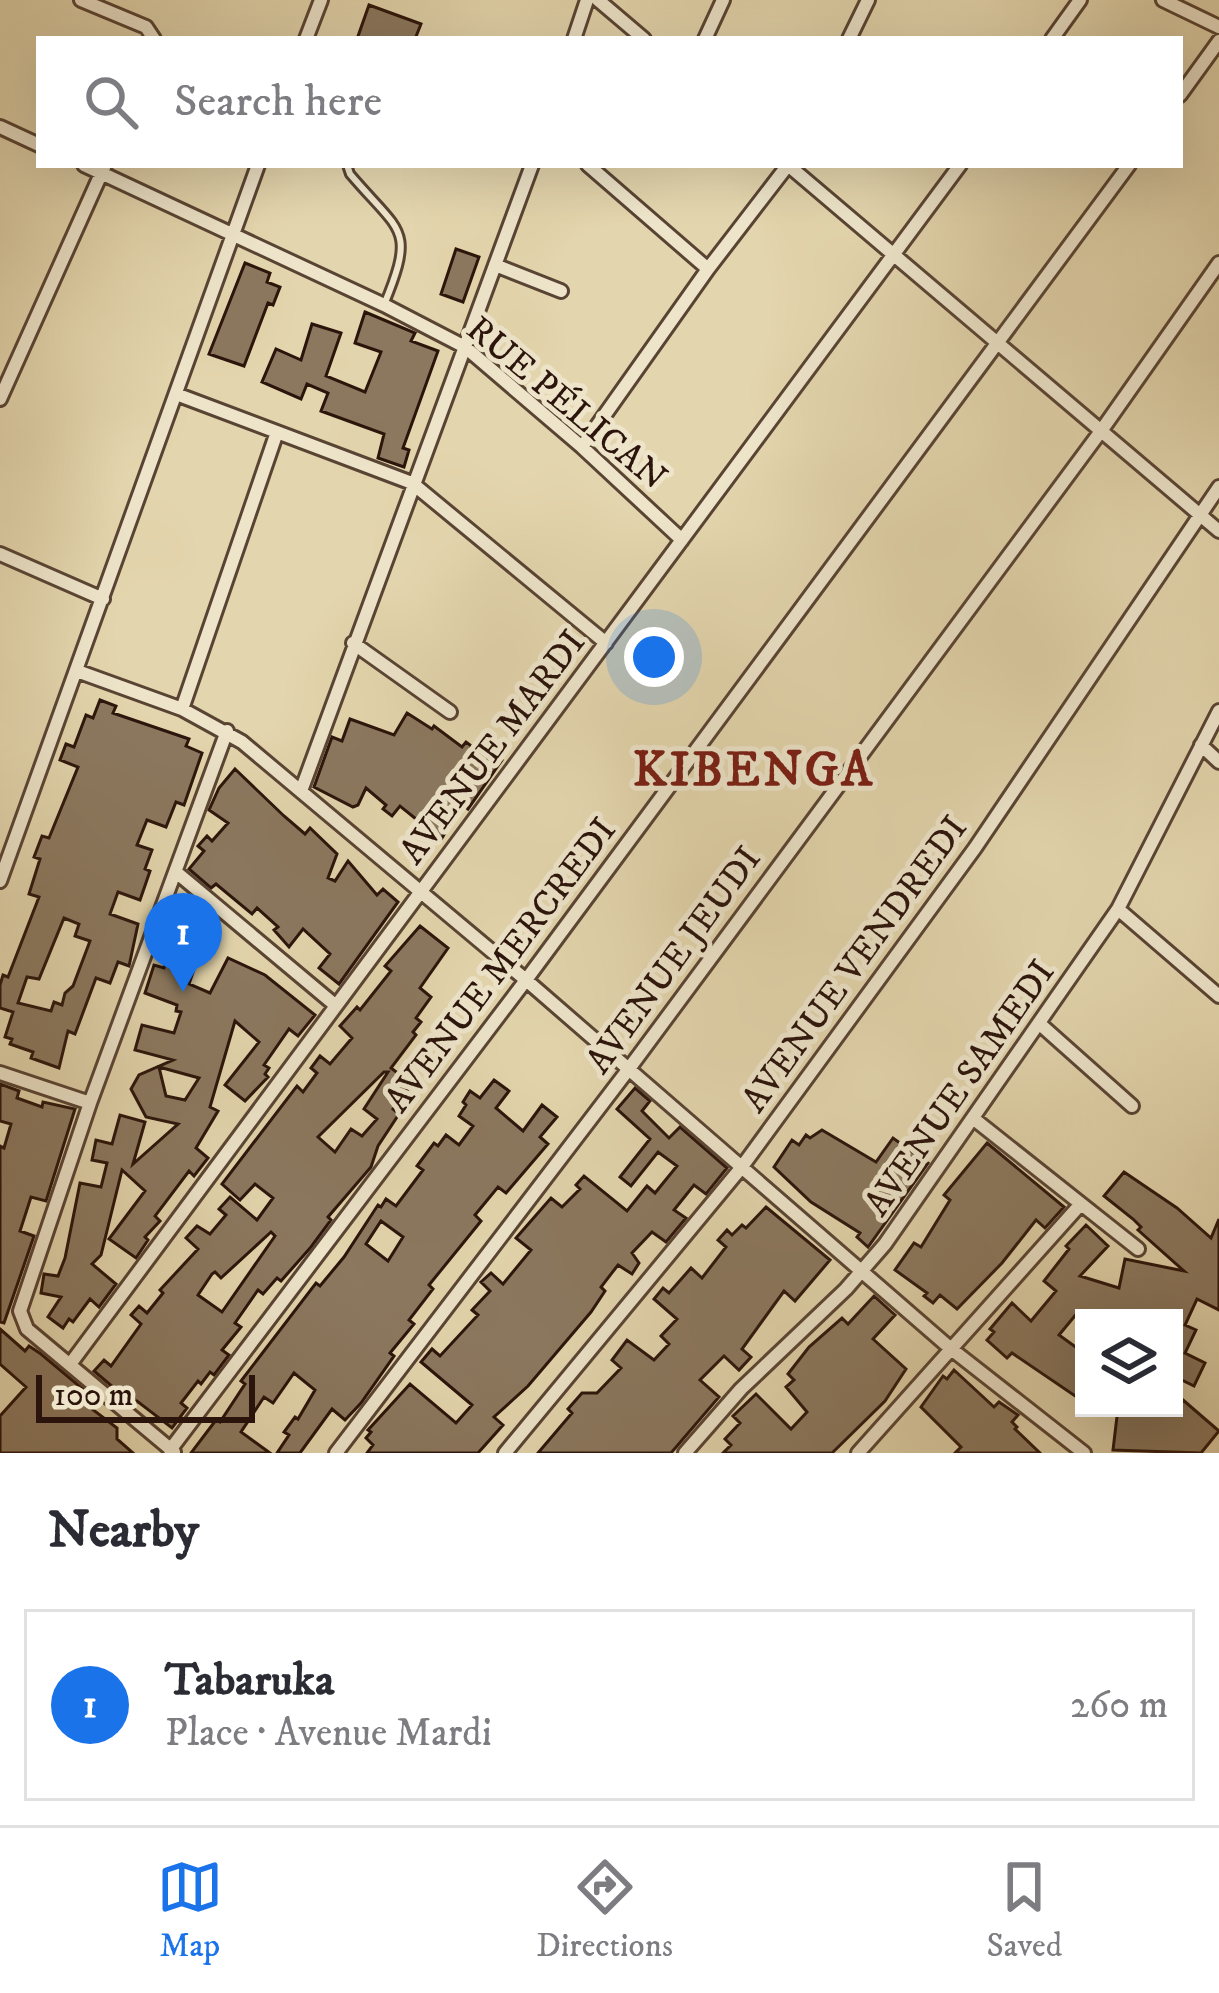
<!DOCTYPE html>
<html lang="en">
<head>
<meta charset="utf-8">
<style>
	:root { --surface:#fff; --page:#f7f7f7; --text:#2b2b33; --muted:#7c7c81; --line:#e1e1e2; --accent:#1a73e8 }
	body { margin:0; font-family:"IM FELL DW Pica",serif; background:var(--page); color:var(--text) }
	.controls { position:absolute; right:36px; bottom:36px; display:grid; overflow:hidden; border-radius:0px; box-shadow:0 12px 48px #0002 }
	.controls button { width:108px; height:108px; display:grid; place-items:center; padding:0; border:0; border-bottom:3px solid var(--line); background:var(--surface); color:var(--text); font:60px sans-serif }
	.scale { position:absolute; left:36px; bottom:30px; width:219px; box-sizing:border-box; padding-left:12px; border:6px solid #2b140b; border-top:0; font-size:33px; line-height:42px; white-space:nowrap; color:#2b140b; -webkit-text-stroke:9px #ede4ca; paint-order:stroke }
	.you { position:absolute; left:654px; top:657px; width:42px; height:42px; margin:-30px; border:9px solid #fff; border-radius:50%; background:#1a73e8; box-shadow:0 0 0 18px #1a73e833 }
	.badge { display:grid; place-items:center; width:78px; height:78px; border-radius:50%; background:var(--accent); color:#fff; font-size:39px; font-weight:700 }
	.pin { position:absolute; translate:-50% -99px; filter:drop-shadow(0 3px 6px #0008) }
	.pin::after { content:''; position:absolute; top:63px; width:42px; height:36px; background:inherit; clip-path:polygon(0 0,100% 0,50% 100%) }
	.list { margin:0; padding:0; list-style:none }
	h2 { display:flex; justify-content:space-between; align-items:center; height:156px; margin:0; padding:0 48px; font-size:51px }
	h2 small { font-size:39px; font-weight:400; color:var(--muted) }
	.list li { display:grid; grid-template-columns:78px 1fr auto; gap:36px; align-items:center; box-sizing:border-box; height:192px; margin:0 24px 24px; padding:0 24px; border:3px solid var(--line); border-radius:0px }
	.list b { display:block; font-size:45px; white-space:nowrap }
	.list p { margin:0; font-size:39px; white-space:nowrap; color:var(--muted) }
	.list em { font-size:39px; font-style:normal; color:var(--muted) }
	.icon { flex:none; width:66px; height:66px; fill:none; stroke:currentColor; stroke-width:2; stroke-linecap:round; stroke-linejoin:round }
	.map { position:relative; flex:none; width:1219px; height:1453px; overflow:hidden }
	.search { position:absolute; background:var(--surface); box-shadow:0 12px 48px #0002; left:36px; right:36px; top:36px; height:132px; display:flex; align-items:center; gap:30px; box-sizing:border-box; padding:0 42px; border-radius:0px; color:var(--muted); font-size:45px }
	.sheet { height:372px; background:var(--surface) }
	nav { display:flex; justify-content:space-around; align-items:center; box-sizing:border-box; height:168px; border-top:3px solid var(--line); background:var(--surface); font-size:33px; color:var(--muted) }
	nav a { display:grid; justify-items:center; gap:6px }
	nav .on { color:var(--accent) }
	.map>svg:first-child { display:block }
</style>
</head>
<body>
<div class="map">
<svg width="1219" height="1453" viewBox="0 0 1219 1453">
	<rect width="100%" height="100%" fill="#e3d5ad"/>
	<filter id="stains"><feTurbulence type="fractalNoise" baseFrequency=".00167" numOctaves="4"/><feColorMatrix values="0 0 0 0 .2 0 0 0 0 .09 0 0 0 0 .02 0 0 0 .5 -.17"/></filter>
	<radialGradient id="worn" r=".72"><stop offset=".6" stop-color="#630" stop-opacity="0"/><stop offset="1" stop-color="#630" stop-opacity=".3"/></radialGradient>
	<path fill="#8b785f" stroke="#2b140b" stroke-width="3" fill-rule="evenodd" d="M369,5L421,24L415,39H357Z
		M456,249L479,257L463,302L441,294Z
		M245,263L270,273L267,282L280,287L273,305L268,303L244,366L209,354Z
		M365,312L415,333L411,341L438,351L403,448L409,450L404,467L378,458L384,434L321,411L328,393L307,384L301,399L262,382L276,349L301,360L312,324L341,333L326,376L365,392L381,352L355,343Z
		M100,700L116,706L113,713L189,739L186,746L202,753L184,805L176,802L166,827L147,820L137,845L152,850L145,869L150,871L140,900L118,892L110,914L138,924L129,966L118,962L110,983L96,978L75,1034L68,1031L59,1068L31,1058L33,1052L10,1044L12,1039L5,1037L13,1012L0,1008V985L3,975L8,977L39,897L29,894L40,859L34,857L42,836L49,838L78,767L60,760L66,744L74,747L86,715L93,718ZM64,918L79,924L75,936L90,941L73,986L65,993L62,1005L54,1002L51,1011L18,1003L27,977L39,979Z
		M407,713L432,729L434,726L462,747L466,742L474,748L479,742L502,760L468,809L462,804L442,838L433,831L426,839L415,830L421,823L400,806L392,816L383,809L386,805L366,788L358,805L353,807L314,787L332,737L342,741L350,719L394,735Z
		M235,769L284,816L305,834L310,828L337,854L328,878L335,881L348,861L377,895L383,889L398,902L339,984L319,968L330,954L303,929L289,947L274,930L278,927L257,908L252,914L216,884L211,888L189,869L204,851L198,846L207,836L212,841L228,823L209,810L219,788Z
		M183,904L211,920L189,984L210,993L228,958L265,975L315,1015L298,1036L289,1029L264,1065L269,1068L265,1074L268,1077L245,1101L225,1085L259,1042L235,1021L210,1107L218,1111L196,1148L208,1158L194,1176L189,1171L155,1216L160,1221L145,1237L148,1240L136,1258L109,1239L145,1191L122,1170L101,1255L92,1264L116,1284L99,1307L90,1299L73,1322L69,1319L63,1328L48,1317L61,1297L41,1293L44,1274L58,1276L65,1258L80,1183L101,1187L107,1163L92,1160L96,1140L112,1144L120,1115L145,1122L133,1164L178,1124L146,1117L131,1089L139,1075L173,1060L135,1050L142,1025L174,1033L181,1012L176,1011L177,1005L145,993L154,965L164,968L175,929L173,928ZM159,1067L199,1078L185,1100L166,1096Z
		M420,926L448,948L420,988L431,997L416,1018L421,1022L413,1032L416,1035L391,1068L412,1084L393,1109L399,1114L378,1146L371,1167L328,1217L331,1220L311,1247L281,1281L277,1278L263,1294L258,1290L235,1323L241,1327L222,1350L229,1355L214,1375L210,1372L201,1384L198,1381L181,1403L187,1408L172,1428L137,1401L134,1405L94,1371L104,1360L111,1366L141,1324L131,1315L139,1306L147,1313L163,1293L160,1290L198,1249L186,1238L197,1226L210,1234L226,1215L219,1209L230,1197L257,1220L273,1198L255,1184L240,1200L222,1184L297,1086L303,1092L317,1073L311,1068L320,1056L330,1064L352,1038L340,1026L357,1007L360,1010L391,971L385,966ZM384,1072H388L364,1109L377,1119L362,1136L351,1129L335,1152L318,1137ZM271,1232L275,1236L222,1312L198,1295L212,1274L215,1272L221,1278Z
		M494,1080L509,1091L496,1108L523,1131L542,1105L557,1117L540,1137L548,1144L506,1193L498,1187L475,1215L481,1221L429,1285L433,1289L409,1320L414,1324L390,1353L394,1356L361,1403L345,1420L332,1409L300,1453H277L289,1435L284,1432L295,1417L298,1419L315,1390L294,1373L273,1403L264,1397L241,1432L270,1453H191L216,1420L220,1422L245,1384L241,1381L316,1283L320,1286L344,1257L378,1205L381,1207L386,1199L396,1206L423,1170L417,1166L434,1143L438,1146L446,1135L459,1145L473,1126L459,1116L466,1105L463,1102L470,1091L480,1098ZM381,1221L403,1237L388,1261L366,1244Z
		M0,1084L19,1091L17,1098L42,1107L43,1102L75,1109L46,1201L31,1197L20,1231L34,1236L4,1323L0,1322V1146L4,1148L11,1124L0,1121Z
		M635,1088L650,1101L642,1111L669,1138L680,1127L727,1168L706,1194L694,1185L674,1210L686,1218L666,1242L652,1232L632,1253L639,1263L632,1274L618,1265L601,1287L605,1291L591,1312L528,1386L494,1417L503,1425L478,1453H367L373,1445L366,1438L371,1432L368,1430L410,1384L456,1423L472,1405L421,1362L432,1349L440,1356L478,1315L472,1310L490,1291L481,1282L491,1273L503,1284L531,1250L516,1238L551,1198L562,1207L580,1189L576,1185L584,1176L627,1211L647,1186L655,1193L677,1166L658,1152L631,1186L620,1177L650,1139L617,1109Z
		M822,1130L876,1162L893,1138L928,1163L868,1247L857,1237L860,1233L811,1202L774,1167L792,1140L799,1145L806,1135L810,1138Z
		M987,1143L1064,1207L1045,1228L1036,1220L1002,1263L957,1309L940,1295L933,1303L924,1296L927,1293L895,1270L914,1243L921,1247L950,1200L944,1195Z
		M1124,1172L1177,1208L1211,1238L1219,1219V1310L1197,1299L1185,1325L1196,1330L1185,1353L1205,1363L1194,1386L1174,1376V1318H1098L1078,1312L1059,1335L1084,1353L1077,1362L1084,1368V1402L1012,1353L1007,1358L987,1340L994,1332L990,1329L1012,1303L1031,1321L1056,1291L1044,1281L1069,1249L1066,1246L1086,1225L1108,1246L1080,1276L1119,1288L1125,1259L1184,1271L1138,1230L1141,1227L1133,1219L1104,1196Z
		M766,1207L830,1260L795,1301L784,1291L742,1349L751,1357L739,1370L724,1356L700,1380L719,1397L671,1453H538L572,1413L568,1409L582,1393H597L621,1368L612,1360L627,1340L654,1360L669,1344L661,1336L677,1319L654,1299L663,1288L669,1293L691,1268L702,1278L726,1247L718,1240L727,1230L732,1235L742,1225L746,1228Z
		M874,1296L895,1315L873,1339L906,1369L885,1401L832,1453H723L731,1445L725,1439L740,1423L733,1416L756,1394L791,1429L807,1412L786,1387L794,1380L788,1374L809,1347L842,1318L848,1324Z
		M0,1329L25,1351L29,1346L41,1354L90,1395L92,1400L88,1406L117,1428V1439L133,1453H0V1416L26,1387L0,1364Z
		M954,1370L994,1407L999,1402L1018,1415L1012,1422L1017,1427L1015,1429L1040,1453H955L961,1447L921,1407L943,1376L947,1379Z
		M1183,1400L1219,1431L1201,1453L1113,1450L1118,1408H1163L1171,1415Z"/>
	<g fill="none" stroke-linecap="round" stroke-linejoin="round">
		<g stroke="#594434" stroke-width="12">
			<path id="service" d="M347,165L350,174C401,234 416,227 384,305"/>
		</g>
		<g stroke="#594434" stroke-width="18">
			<path id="minor" d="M81,0L146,27L154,39
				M598,0L644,39
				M1163,0L1219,27
				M306,39L321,0
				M574,39L587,0
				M705,39L723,0
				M849,39L868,0
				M1052,39L1080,0
				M1180,95L1219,41
				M0,127L39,145
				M84,165L384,305L465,347L582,447L682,540
				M588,165L708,269
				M495,265L561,291
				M176,394L412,483L606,643
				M0,399L105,165
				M582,447L708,269L788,165L1219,531
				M0,554L103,599
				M353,643L450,712
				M77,671L182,709L242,742L526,980L950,1348L1084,1453
				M182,709L277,432
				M1201,745L1219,762
				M301,791L532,165
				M176,872L335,1005
				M0,881L258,165
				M1118,909L1219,996
				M1041,1025L1132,1106
				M0,1073L90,1103
				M974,1119L1138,1249
				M71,1363L960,165
				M170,1450L526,980L1129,165
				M174,1452L27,1329L20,1311L90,1103L227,731
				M336,1453L628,1070L1101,431L1219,263
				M505,1453L741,1168L975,848L1219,487
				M685,1453L741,1389L846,1289L885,1244L1118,909L1219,711
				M858,1453L1079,1206"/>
		</g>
		<use href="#service" stroke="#ede4ca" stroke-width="6"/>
		<use href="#minor" stroke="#ede4ca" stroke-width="12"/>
	</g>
	<g text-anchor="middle" stroke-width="10" stroke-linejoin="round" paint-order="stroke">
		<g font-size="36" fill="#2b140b" stroke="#ede4ca">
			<text transform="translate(568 402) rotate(40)" y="13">RUE PÉLICAN</text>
			<text transform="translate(491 746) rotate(-53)" y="13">AVENUE MARDI</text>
			<text transform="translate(672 959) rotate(-54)" y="13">AVENUE JEUDI</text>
			<text transform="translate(853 963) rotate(-54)" y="13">AVENUE VENDREDI</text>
			<text transform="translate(499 964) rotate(-53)" y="13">AVENUE MERCREDI</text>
			<text transform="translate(958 1087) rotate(-55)" y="13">AVENUE SAMEDI</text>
		</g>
		<g font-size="48" font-weight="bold" letter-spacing="3" fill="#7a1f14" stroke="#ede4ca">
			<text x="754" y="785">KIBENGA</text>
		</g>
	</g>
	<rect width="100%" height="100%" filter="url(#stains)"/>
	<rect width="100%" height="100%" fill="url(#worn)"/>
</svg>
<div class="controls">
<button><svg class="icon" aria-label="layers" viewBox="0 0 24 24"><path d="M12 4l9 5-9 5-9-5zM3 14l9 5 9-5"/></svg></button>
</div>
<div class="scale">100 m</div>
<div class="you"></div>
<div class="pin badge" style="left:183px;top:992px">1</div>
<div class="search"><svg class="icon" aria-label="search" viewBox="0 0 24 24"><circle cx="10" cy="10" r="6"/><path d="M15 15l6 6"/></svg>Search here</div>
</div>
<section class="sheet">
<h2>Nearby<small></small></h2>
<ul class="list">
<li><span class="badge">1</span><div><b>Tabaruka</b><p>Place · Avenue Mardi</p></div><em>260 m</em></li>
</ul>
</section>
<nav>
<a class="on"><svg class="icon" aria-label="map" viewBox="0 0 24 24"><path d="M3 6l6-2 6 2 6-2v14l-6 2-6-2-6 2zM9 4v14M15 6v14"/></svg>Map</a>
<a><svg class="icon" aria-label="directions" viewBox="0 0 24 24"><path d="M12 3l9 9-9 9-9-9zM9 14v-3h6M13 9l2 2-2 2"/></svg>Directions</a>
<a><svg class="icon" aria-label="saved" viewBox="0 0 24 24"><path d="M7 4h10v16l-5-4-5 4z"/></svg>Saved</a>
</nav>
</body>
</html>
